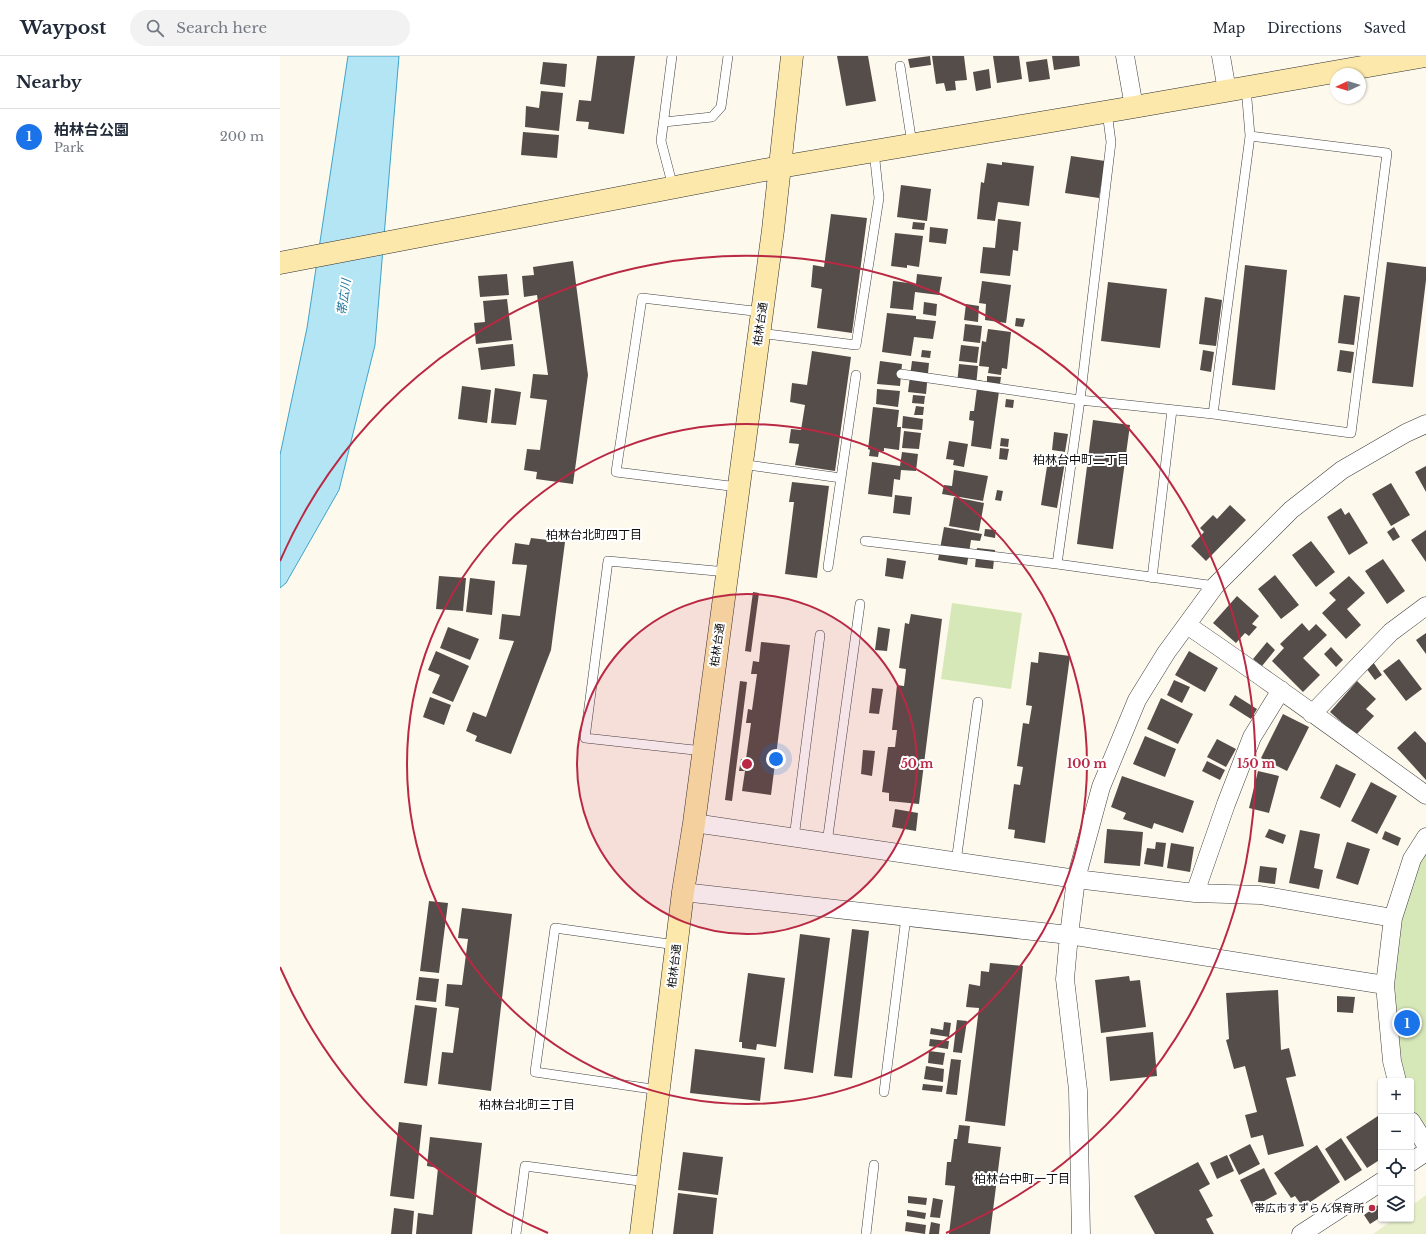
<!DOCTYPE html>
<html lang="en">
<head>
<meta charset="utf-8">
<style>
	:root { --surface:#fff; --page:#f2f2f3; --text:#1f2937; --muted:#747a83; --line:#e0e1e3; --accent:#1a73e8 }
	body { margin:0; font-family:"Libre Baskerville","Noto Sans JP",serif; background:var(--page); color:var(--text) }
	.controls { position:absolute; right:12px; bottom:12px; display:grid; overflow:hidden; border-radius:4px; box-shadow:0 1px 3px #0004 }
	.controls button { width:36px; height:36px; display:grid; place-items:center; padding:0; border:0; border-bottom:1px solid var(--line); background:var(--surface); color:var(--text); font:20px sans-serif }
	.compass { position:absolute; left:1050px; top:12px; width:36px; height:36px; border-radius:50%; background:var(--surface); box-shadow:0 1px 3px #0004; rotate:266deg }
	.you { position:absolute; left:496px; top:703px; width:14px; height:14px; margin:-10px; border:3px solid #fff; border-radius:50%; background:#1a73e8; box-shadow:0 0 0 6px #1a73e833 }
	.badge { display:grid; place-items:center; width:26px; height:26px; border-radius:50%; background:var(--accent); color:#fff; font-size:13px; font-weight:700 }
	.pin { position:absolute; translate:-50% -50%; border:2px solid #fff; box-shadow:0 1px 4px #0006 }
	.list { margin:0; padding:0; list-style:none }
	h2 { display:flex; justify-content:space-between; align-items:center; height:52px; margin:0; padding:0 16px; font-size:17px }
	h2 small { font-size:13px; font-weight:400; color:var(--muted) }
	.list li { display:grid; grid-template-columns:26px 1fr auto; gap:12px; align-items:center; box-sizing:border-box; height:56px; padding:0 16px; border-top:1px solid var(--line) }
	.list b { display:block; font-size:15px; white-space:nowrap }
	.list p { margin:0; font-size:13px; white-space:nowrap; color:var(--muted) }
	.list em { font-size:13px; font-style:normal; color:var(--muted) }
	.icon { flex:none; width:22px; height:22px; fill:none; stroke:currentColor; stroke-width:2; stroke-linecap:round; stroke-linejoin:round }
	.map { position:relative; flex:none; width:1146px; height:1178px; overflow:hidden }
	header { display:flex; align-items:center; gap:24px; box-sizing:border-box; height:56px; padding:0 20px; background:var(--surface); border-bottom:1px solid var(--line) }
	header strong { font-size:19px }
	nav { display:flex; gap:22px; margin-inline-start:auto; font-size:14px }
	.search { width:280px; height:36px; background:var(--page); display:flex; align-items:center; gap:10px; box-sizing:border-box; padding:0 14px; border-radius:22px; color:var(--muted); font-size:15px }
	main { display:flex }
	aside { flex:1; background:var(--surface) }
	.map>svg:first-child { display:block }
</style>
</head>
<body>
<header>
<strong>Waypost</strong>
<div class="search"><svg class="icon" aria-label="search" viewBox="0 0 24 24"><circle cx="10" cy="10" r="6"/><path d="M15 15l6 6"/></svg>Search here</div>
<nav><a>Map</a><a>Directions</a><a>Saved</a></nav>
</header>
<main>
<aside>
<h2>Nearby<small></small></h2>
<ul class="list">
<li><span class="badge">1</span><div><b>柏林台公園</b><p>Park</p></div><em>200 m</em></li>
</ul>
</aside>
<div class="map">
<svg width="1146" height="1178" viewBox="0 0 1146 1178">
	<rect width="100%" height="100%" fill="#fef9ed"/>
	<path fill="#d7e8b8" d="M672,547L742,557L731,633L661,623Z
		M1146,781V1089L1131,1065V1025H1117L1112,1005L1113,862Z"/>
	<path fill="#e7efca" d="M1146,1139V1178H1093L1114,1163H1131V1150Z"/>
	<path fill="#b4e5f4" stroke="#3da4c9" d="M68,0H119L95,289L59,434L6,527L0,532V399L27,272Z"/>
	<path fill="#554d4a" d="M317,0H355L344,78L308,73L309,66L296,65L299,44L311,45Z
		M557,0H588L596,45L566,50Z
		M650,0L651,9L630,12L628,3Z
		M652,0H684L687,24L675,25L676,34L666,35L664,27L656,28Z
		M713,0H739L742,23L717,27Z
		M772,0H799L800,10L774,14Z
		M767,3L770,23L749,26L746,6Z
		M263,6L287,8L285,31L260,28Z
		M709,13L711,32L696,35L693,16Z
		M261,35L283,37L279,75L245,71L246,50L259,52Z
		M243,76L279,79L277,102L241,99Z
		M791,100L825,105L819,142L785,137Z
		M722,106L754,110L749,150L718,146L715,165L697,163L701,126L704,127L707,107L722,109Z
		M621,129L651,133L647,165L617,161Z
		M551,158L587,162L572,277L537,272L542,233L531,231L533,209L544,211Z
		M718,163L741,166L738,195L733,194L730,220L700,217L703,191L715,192Z
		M633,166L645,167L644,174L632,173Z
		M650,171L668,173L666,188L649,186Z
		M615,177L643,180L639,211L627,209V212L611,210Z
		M293,205L308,319L293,428L256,423L257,416L244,414L247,393L260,394L267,344L250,342L253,318L268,319L257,239L244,241L242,220L254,219L253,211Z
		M1107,206L1146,211V224L1133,331L1092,327Z
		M965,209L1007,214L995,334L952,329Z
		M227,218L229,239L200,241L198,220Z
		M637,218L662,221L659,239L635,236L633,254L610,252L613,225L636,228Z
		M702,225L731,229L726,267L705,264L706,248L699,247Z
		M828,226L887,233L880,292L821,285Z
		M1064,239L1080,241L1074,289L1058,287Z
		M925,241L942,244L936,290L919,288Z
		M227,243L232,284L196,288L194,267L205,266L203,245Z
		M644,246L657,248L656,260L643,258Z
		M686,248L699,250L698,266L684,264Z
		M607,257L636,260V263L656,265L653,283L634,281L631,300L602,296Z
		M736,262L745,263L743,271L735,270Z
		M685,268L702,270L700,287L683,285Z
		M708,273L731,276L727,313L722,312L721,319L708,317L709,311L699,310L702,285L706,286Z
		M233,288L235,310L201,314L198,292Z
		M681,289L699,291L697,307L679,305Z
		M642,294L651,295L650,302L641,301Z
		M923,294L934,296L931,316L920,314Z
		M1060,294L1074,296L1071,317L1057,315Z
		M532,295L571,301L555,415L515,409L519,388L509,387L511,373L521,374L525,349L510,346L512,327L527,329Z
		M600,305L622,308L620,330L597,328Z
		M632,305L649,307L646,338L628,336Z
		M679,308L698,310L696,330L677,328Z
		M707,320L721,321L711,393L691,390L694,365L689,364L690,355H694L698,324L707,326Z
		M182,330L211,334L207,367L178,363Z
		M215,332L241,336L236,369L211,367Z
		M597,333L620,335L618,351L596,348Z
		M633,339L645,340L644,348L632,347Z
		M726,343L734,344L733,352L725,351Z
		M636,350L644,351L643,359H634Z
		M593,351L619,354L617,371H621L619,394L604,392V395H599L598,401L589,400L590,394L588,393Z
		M623,360L643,363L642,374L622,372Z
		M813,364L850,369L833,493L797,488Z
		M624,375L641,377L639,393L622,392Z
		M774,376L788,378L785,396L772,394Z
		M721,382L729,383L728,391L720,390Z
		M669,385L688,388L684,411L673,409L674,404L666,403Z
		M720,392L729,393L727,404L719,403Z
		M622,396L638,398L636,415L621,414L620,424L614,423L612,441L588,438L592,406L620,410Z
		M768,404L785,406L777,452L761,449Z
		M1146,410V436L1135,416Z
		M674,414L708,420L703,445L662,438L664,429L672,430Z
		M512,426L549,430L537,522L505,518L514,446H509Z
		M1111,427L1130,459L1111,470L1092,438Z
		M717,434L723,435L721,445L715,444Z
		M615,439L632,441L630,459L613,457Z
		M674,441L704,447L699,475L669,470Z
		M950,449L966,464L926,505L911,490L924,476L920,472L933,459L937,463Z
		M1061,452L1065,459L1069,456L1088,487L1069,499L1047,461Z
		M664,471L702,478L700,485L691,484L687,509L658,504Z
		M1114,471L1120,481L1113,485L1107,476Z
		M705,473L716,474L715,482L704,480Z
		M1146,474V506L1131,484Z
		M251,482L285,486L271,594L231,698L195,685L197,680L186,675L193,656L206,661L234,585L219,583L222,558L240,560L247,509L232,508L235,487L249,489Z
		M1031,485L1055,516L1036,531L1012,499Z
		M697,492L715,494L713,513L695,511Z
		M607,502L626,505L623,523L605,520Z
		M1103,503L1125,535L1107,548L1085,515Z
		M995,519L1019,549L1001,563L978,533Z
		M159,520L186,522L183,555L156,553Z
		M1069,520L1085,537L1067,553L1081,569L1066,583L1042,557L1056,544L1049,537Z
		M190,522L215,525L212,559L186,556Z
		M473,536L479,537L471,596L465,595Z
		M957,540L979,560L972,568L977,571L969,580L965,577L956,587L933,567Z
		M631,558L662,563L639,748L609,745V737L602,736L608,691H615L617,674H612L617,629L624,630L626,613L619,612L625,567L629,568Z
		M1022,567L1029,575L1036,568L1047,579L1023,602L1040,619L1023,636L992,605L1004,592L1000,588Z
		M168,571L199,583L190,604L160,592Z
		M598,571L610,573L607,595L595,594Z
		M1146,577V598L1136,584Z
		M481,586L510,589L491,739L462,735L465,715H459L461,703H466L471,667H466L468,653L472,654L477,618H471L473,605L479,606Z
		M987,586L995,594L982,610L973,603Z
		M1051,591L1063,604L1056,611L1044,598Z
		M156,595L189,610L173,646L152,637L160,619L148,614Z
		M909,595L938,612L925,636L895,619Z
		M759,596L790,600L765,787L734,782L735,774L728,773L734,728L740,729L743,711L737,710L743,667L749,668L752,650L746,649L751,606L758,607Z
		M1119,603L1142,633L1126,645L1103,615Z
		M1093,606L1102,619L1095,624L1086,612Z
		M894,624L910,631L902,647L887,639Z
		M460,625L467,626L452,745L445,744Z
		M1077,625L1096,643L1086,653L1094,660L1076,679L1050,656Z
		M592,632L603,633L599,658L589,657Z
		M955,639L977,653L971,663L949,649Z
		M150,641L171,649L164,669L143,661Z
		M881,642L913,658L898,688L867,673Z
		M1003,658L1029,671L1007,715L981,702Z
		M1135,675L1146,687V724L1117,692Z
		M865,680L896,693L885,721L853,708Z
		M937,683L956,693L946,711L927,701Z
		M583,694L595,695L592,720L581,718Z
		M927,705L945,714L940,724L922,715Z
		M1056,708L1076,718L1060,752L1040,742Z
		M978,715L999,720L989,757L969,752Z
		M842,720L914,745L903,777L874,767L872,773L843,763L846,757L831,751Z
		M1091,726L1117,740L1097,778L1071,765Z
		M615,753L638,757L636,775L612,771Z
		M827,773L863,776L860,810L824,807Z
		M989,773L1006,779L1003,788L985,781Z
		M1020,774L1040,778L1034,812L1043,814L1039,833L1009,827Z
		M1105,775L1121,782L1118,790L1102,783Z
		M876,786L886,787L883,811L864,808L867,792L875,793Z
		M1067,786L1090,793L1078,829L1056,822Z
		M891,787L914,791L910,816L887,812Z
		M980,810L997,812L995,828L978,826Z
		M149,845L168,847L159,917L140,915Z
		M182,852L232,858L211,1035L158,1028L162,996L173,997L179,952L165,950L167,928L182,929L188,883L178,882Z
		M572,873L589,875L572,1022L554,1020Z
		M520,878L550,882L533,1017L504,1013Z
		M710,907L743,910L725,1070L685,1065L699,952L686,951L689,928L700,930L701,915L709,916Z
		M468,917L505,922L496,991L477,988L476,994L462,992V986H459Z
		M849,920L850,925L860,924L866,971L821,977L815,924Z
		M139,921L159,923L156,946L136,944Z
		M998,934L1001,994L1009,992L1016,1020L1006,1022L1024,1090L988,1099L983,1079L971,1082L965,1059L977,1056L965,1010L954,1013L946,984L949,983L946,937Z
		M1057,940L1075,941L1073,957L1057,956Z
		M135,949L157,952L147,1030L124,1027Z
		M677,964L687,965L682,997L673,996Z
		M664,966L671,967L669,981L650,978L651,972L663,974Z
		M873,976L877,1020L830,1025L826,981Z
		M650,983L669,985L668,993L649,990Z
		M415,993L485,1002L480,1045L410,1037Z
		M649,995L665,997L663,1009L648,1007Z
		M671,1003L681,1004L677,1039L666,1038Z
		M646,1010L664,1013L663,1026L644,1023Z
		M643,1028L663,1030L662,1036L642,1034Z
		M1101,1058V1103L1087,1112L1066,1081Z
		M119,1066L142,1069L134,1143L110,1140Z
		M679,1069L690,1070L688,1087L721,1091L710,1178H669L675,1130L665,1129L667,1106H671L674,1083H677Z
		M150,1081L202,1087L192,1178H136L138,1157L153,1159L158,1112L147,1110Z
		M1061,1082L1082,1114L1065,1125L1045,1093Z
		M970,1088L980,1108L959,1119L949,1099Z
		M1037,1089L1060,1126L1023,1151L1015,1140L1011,1142L994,1117Z
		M403,1096L443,1101L438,1139L398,1134Z
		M947,1099L954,1115L937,1123L930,1107Z
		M918,1106L930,1128L919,1134L933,1160L926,1163L934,1178H875L854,1140Z
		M984,1112L997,1138L973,1151L960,1124Z
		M398,1137L437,1142L433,1178H393Z
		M628,1140L647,1142L646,1149L628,1147Z
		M653,1142L663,1144L660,1162L650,1161Z
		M1101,1147V1161L1090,1168L1084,1159Z
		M114,1152L134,1155L132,1178H111Z
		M627,1154L646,1157L645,1163L627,1160Z
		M626,1166L646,1169L645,1178L625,1175Z
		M651,1166L660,1168L659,1178H649Z"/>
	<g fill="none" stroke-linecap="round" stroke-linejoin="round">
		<g stroke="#404040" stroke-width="10">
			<path id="lane" d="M392,0L381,85L393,131
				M620,10L632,88
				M966,31L970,80
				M384,66L432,61L441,51L448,0
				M479,277L576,289L599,142L594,95
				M621,318L800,344L933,358L1071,377L1107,97L970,80L933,358
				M461,408L561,422
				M458,431L336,416L362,242L482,256
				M585,485L777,508L935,530
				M777,508L800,344L831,86L827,56
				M548,511L576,319
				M872,522L892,354
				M423,695L305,682L328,505L447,516
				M514,782L540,579
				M547,787L580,548
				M676,806L698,646
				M379,1034L255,1016L275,872L396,889
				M604,1036L626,861
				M236,1178L245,1110L367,1126
				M586,1178L594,1109"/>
		</g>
		<g stroke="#404040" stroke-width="19">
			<path id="street" d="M845,0L854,51
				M941,0L947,35
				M907,569C988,624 1067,682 1146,739
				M1032,658L1111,576L1146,550
				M414,767L796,823L915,837L980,839L1113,862
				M403,836L789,879L1105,929
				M915,837L946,748L972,681L1001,634
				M1117,1025L1112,1005L1105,929L1113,862L1132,803L1146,781
				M1131,1065L1146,1089
				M1131,1106L1146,1096
				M801,1178L798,1034L785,923L789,879L796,823L821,731L857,644L886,597L935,530L1011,454L1062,414L1126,377L1146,368
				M1021,1178L1101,1126"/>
		</g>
		<g stroke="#2f2f2f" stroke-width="23">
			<path id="secondary" d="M0,207L500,111L854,51L1145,0
				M361,1178L403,836L414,767L493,174L512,0"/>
		</g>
		<use href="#lane" stroke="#fff" stroke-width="9"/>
		<use href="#street" stroke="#fff" stroke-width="18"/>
		<use href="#secondary" stroke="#fce8aa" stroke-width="22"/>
	</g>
	<circle cx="467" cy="708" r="170" fill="#b92944" fill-opacity=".12"/>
	<g fill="none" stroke="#b92944" stroke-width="2">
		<circle cx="467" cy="708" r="170"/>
		<circle cx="467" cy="708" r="340"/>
		<path d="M268 1177A509 509 0 0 1 0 911M0 505A509 509 0 1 1 666 1177"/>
	</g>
	<circle fill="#b92944" stroke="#fff" stroke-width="1.5" cx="1092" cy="1152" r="4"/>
	<g text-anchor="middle" stroke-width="4" stroke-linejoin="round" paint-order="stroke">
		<g font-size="11" fill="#0d0d0d" stroke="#fff">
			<text transform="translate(480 268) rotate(-82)" y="4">柏林台通</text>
			<text transform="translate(437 589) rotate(-82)" y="4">柏林台通</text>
			<text transform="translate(394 910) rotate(-83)" y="4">柏林台通</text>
		</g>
		<g font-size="11" fill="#0d0d0d" stroke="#fff" text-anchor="end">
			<text x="1084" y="1156">帯広市すずらん保育所</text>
		</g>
		<g font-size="12" font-style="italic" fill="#1a749b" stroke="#fff">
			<text transform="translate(64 241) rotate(-82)" y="4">帯広川</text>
		</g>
		<g font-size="12" fill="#0d0d0d" stroke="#fff">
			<text x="801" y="408">柏林台中町二丁目</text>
			<text x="314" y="483">柏林台北町四丁目</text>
			<text x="247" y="1053">柏林台北町三丁目</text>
			<text x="742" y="1127">柏林台中町一丁目</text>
		</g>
	</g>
	<circle cx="467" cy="708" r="6" fill="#b92944" stroke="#fff" stroke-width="2"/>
	<g font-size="12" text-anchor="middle" font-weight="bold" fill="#b92944" stroke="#fff" stroke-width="4" stroke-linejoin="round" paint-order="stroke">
		<text x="637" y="712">50 m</text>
		<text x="807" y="712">100 m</text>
		<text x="976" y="712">150 m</text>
	</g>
</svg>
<div class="controls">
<button>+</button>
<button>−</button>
<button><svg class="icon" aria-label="locate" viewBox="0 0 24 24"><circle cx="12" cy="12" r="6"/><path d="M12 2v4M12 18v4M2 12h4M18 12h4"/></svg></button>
<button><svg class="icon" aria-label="layers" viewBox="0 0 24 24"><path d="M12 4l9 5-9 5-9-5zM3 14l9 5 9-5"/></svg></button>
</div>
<svg class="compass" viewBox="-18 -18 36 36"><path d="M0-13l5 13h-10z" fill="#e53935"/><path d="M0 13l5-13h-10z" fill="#747a83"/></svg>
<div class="you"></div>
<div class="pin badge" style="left:1127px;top:967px">1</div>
</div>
</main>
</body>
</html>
